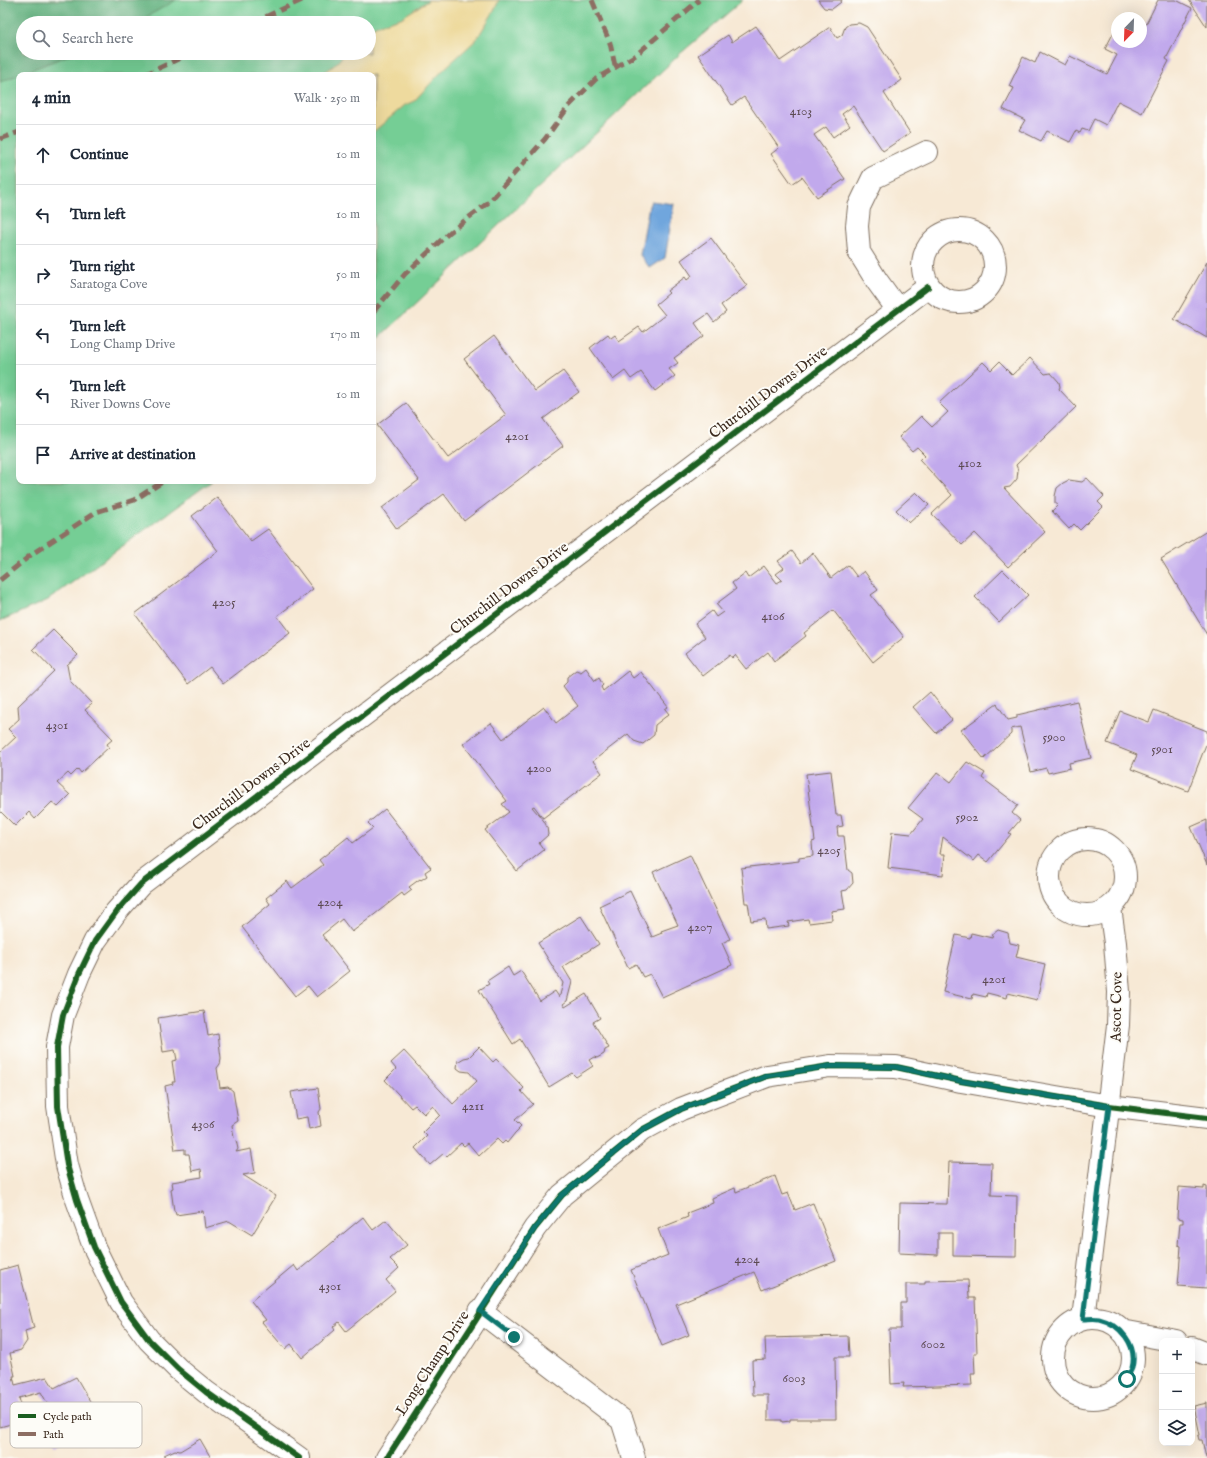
<!DOCTYPE html>
<html lang="en">
<head>
<meta charset="utf-8">
<style>
	:root { --surface:#fff; --page:#f2f2f3; --text:#1f2937; --muted:#747a83; --line:#e0e1e3 }
	body { margin:0; font-family:"IM FELL English",serif; background:var(--page); color:var(--text) }
	.controls { position:absolute; right:12px; bottom:12px; display:grid; overflow:hidden; border-radius:8px; box-shadow:0 4px 16px #0002 }
	.controls button { width:36px; height:36px; display:grid; place-items:center; padding:0; border:0; border-bottom:1px solid var(--line); background:var(--surface); color:var(--text); font:20px sans-serif }
	.compass { position:absolute; left:1111px; top:12px; width:36px; height:36px; border-radius:50%; background:var(--surface); box-shadow:0 4px 16px #0002; rotate:203deg }
	.stop { position:absolute; width:12px; height:12px; margin:-9px; border:3px solid #0f766e; border-radius:50%; background:#fff }
	.stop.end { background:#0f766e; border-color:#fff; box-shadow:0 1px 4px #0008 }
	.list { margin:0; padding:0; list-style:none }
	h2 { display:flex; justify-content:space-between; align-items:center; height:52px; margin:0; padding:0 16px; font-size:17px }
	h2 small { font-size:13px; font-weight:400; color:var(--muted) }
	.list li { display:grid; grid-template-columns:26px 1fr auto; gap:12px; align-items:center; box-sizing:border-box; height:60px; padding:0 16px; border-top:1px solid var(--line) }
	.list b { display:block; font-size:15px; white-space:nowrap }
	.list p { margin:0; font-size:13px; white-space:nowrap; color:var(--muted) }
	.list em { font-size:13px; font-style:normal; color:var(--muted) }
	.icon { flex:none; width:22px; height:22px; fill:none; stroke:currentColor; stroke-width:2; stroke-linecap:round; stroke-linejoin:round }
	.map { position:relative; flex:none; width:1207px; height:1458px; overflow:hidden }
	.search { position:absolute; background:var(--surface); box-shadow:0 4px 16px #0002; left:16px; top:16px; width:360px; height:44px; display:flex; align-items:center; gap:10px; box-sizing:border-box; padding:0 14px; border-radius:22px; color:var(--muted); font-size:15px }
	.panel { position:absolute; background:var(--surface); box-shadow:0 4px 16px #0002; left:16px; top:72px; width:360px; height:412px; border-radius:8px }
	.map>svg:first-child { display:block }
</style>
</head>
<body>
<div class="map">
<svg width="1207" height="1458" viewBox="0 0 1207 1458">
	<rect width="100%" height="100%" fill="#fdfcf7"/>
	<filter id="ink" filterUnits="userSpaceOnUse"><feTurbulence type="fractalNoise" baseFrequency=".025" numOctaves="2"/><feDisplacementMap in="SourceGraphic" scale="8" xChannelSelector="R" yChannelSelector="G"/><feConvolveMatrix kernelMatrix="1 2 1 2 8 2 1 2 1" color-interpolation-filters="sRGB"/></filter>
	<filter id="wash" filterUnits="userSpaceOnUse"><feTurbulence type="fractalNoise" baseFrequency=".012" numOctaves="4" result="noise"/><feDisplacementMap in="SourceGraphic" scale="16" xChannelSelector="R" yChannelSelector="G"/><feGaussianBlur stdDeviation="0.9" result="paint"/><feColorMatrix in="noise" values="0 0 0 0 0 0 0 0 0 0 0 0 0 0 0 0 0 1.4 0 .05"/><feComposite in="paint" operator="in"/></filter>
	<g filter="url(#wash)">
		<rect width="100%" height="100%" fill="#f7e9d5"/>
		<path fill="#75ce95" stroke="#587c5a" fill-rule="evenodd" d="M0,0H743L681,53L373,344V75H19V481H212L48,600L0,621ZM23,23H369V53H23Z"/>
		<path fill="#60b17e" stroke="#4e6e4e" d="M0,0H176L136,23H23V53H74L0,82Z"/>
		<path fill="#eeda9e" stroke="#94825e" d="M429,0H499L494,11L476,40L444,69L414,101L405,105L373,132V75H319C329,70 339,63 344,53H369V31L377,25L401,18Z"/>
		<path fill="#6fa6dd" stroke="#55687e" d="M651,201L674,204L665,258L650,268L640,255L649,206Z"/>
		<g id="blocks">
			<path fill="#c1a9ec" d="M818,0H842L841,2L832,9L824,8Z
				M1158,0H1176L1192,8L1166,59L1169,61L1142,113L1118,101L1106,125L1094,119L1088,131L1082,129L1080,133L1076,131L1070,142L1047,131L1041,141L1019,130L1025,120L1003,109L1014,88L1009,86L1023,57L1035,63L1040,52L1065,65L1070,56L1107,74L1117,55L1105,49L1115,30L1117,31V42H1141V34Z
				M1189,0H1207V27Z
				M859,23L867,27L902,80L884,93L910,133L883,151L853,106L842,114L850,125L833,137L826,127L814,135L845,179L817,197L802,177L792,184L771,154L779,148L744,97L732,105L698,55L728,35L732,42L756,26L780,61L830,27L837,38L842,35L845,27L849,24Z
				M711,238L747,286L721,305L726,312L714,322L708,314L695,323L704,336L674,358L678,363L669,369L675,376L655,391L641,372L631,379L625,371L613,380L590,348L608,334L611,338L615,335L619,341L639,327L643,332L665,315L656,304L669,293L667,291L685,277L687,280L692,276L681,260Z
				M1207,262V338L1174,319Z
				M494,336L535,391L563,371L579,392L543,419L563,446L464,521L444,494L397,529L382,508L419,480L377,425L406,403L448,458L506,415L464,359Z
				M1030,358L1045,374L1051,373L1059,382L1060,387L1059,389L1076,407L1016,465L1018,470L1017,479L1010,487L1004,488L1045,532L1008,567L975,533L962,545L932,514L952,495L920,460L925,455L917,447L912,451L899,437L921,416L932,427L948,412L939,403L983,362L991,370L999,362L1012,375Z
				M1087,478L1104,496L1098,502L1103,507L1080,530L1074,524L1069,529L1052,511L1058,505L1055,503V496L1057,488L1063,483L1069,480L1082,482Z
				M916,492L929,505L909,523L896,510Z
				M217,497L251,541L268,529L313,589L277,616L290,633L223,684L210,667L188,684L135,614L218,551L192,516Z
				M1207,531V635L1161,559Z
				M792,551L801,563L813,553L831,578L848,565L857,577L864,571L878,590L871,595L904,637L873,662L833,610L804,633L806,636L774,661L768,652L746,669L735,655L732,658L730,655L703,676L685,653L705,637L695,624L712,611L716,617L723,612L716,604L736,589L732,583L745,573L748,578L764,566L777,583L782,580L776,574L784,568L778,561Z
				M1003,570L1028,595L999,622L975,597Z
				M53,630L78,655L67,665L70,681L92,704L85,710L113,739L107,744L109,747L81,773L78,769L71,776L68,773L57,783L70,795L58,807L52,802L35,819L29,812L15,826L0,811V752L16,737L8,729L19,719L18,706L54,671L33,649Z
				M586,668L595,681L599,678L603,685L601,687L603,691L628,671L633,678L641,672L668,707L665,709L669,714L655,725L654,735L643,744L634,741L628,734L593,761L602,773L543,818L534,806L532,807L544,821L547,827L548,835L539,843L544,850L517,871L485,830L509,812L502,804L507,801L463,744L491,723L503,739L544,707L556,723L578,706L563,686L567,682V677L576,670L581,672Z
				M930,692L952,720L936,733L913,707Z
				M1077,701L1091,758L1069,763L1070,768L1048,773L1046,768L1031,772L1020,727L1011,729V734L984,759L961,730L997,704L1008,720L1017,718V715Z
				M1154,710L1207,731V742L1188,791L1131,769L1137,755L1107,743L1120,711L1149,722Z
				M967,762L985,773L982,778L1018,805L1012,813L1020,820L1009,833L1011,834L988,862L979,855L974,861L943,837L940,854H945L943,875L888,868L892,832L911,834L923,819L908,808L938,772L951,782Z
				M831,771L836,815H841L843,826L837,827L838,836H844L848,870L852,873L853,883L847,890L842,891L845,909L831,911L832,920L809,923L808,919L788,922L789,926L766,929L765,919L751,921L748,903H745L741,868L799,861V858L813,856L812,842L815,841L806,774Z
				M385,809L431,868L425,872L427,876L421,880L420,879L409,887L412,890L404,896L402,893L352,932L342,919L322,935L350,971L317,997L308,986L295,996L242,927L270,904L266,898L287,881L292,888L323,865L319,860L348,837L353,843L373,828L368,823Z
				M1207,820V865L1191,827Z
				M690,855L730,939L722,943L732,965L662,997L650,974L643,977L636,964L628,968L599,906L630,891L652,937L662,933L661,931L678,925L653,872Z
				M581,916L599,944L563,967L572,982L567,1001L563,1004L565,1007L586,994L600,1018L593,1022L609,1048L605,1050L604,1054L597,1058L594,1057L589,1060L593,1066L576,1077L572,1073L549,1087L520,1039L513,1044L479,990L489,984L487,981L508,967L513,976L521,971L540,1001L555,991L559,997L560,995L563,983L538,943Z
				M998,930L1008,933L1010,943L1019,945L1016,957L1045,964L1037,1000L1008,993L1007,998L987,993L986,997L973,994L972,999L943,992L956,935L970,938L971,933L992,938L993,934Z
				M204,1011L208,1036L218,1034L221,1058L220,1064L217,1068L220,1088L228,1087L233,1091L238,1121L232,1125L234,1138L236,1140L238,1149L236,1152L251,1149L255,1173L243,1175L276,1196L252,1235L229,1221L205,1228L203,1211L176,1215L175,1211H174L171,1189L173,1188L172,1182L202,1177L201,1169L192,1171L189,1154H185V1149L175,1150L165,1086L173,1084L172,1082H175L172,1061L177,1060L175,1050L163,1052L158,1018Z
				M479,1047L493,1062L496,1059L524,1088L521,1091L533,1104L515,1120L521,1126L518,1129L519,1130L515,1134V1133L507,1143L505,1141L502,1144L497,1139L479,1156L468,1143L464,1146L461,1143L447,1156L444,1153L430,1165L415,1148L427,1136L423,1132L440,1115L433,1106L424,1114L415,1105L411,1108L385,1080L396,1069L391,1063L404,1051L453,1104L477,1081L469,1072L461,1071L457,1068L458,1060L459,1061L464,1058L469,1057Z
				M318,1088L321,1109L319,1112L321,1126L309,1129L307,1117L296,1119L291,1092Z
				M949,1162L992,1163L991,1195L1017,1196L1016,1257L953,1256V1233H938V1255L899,1253L900,1203L947,1204Z
				M775,1176L782,1195L788,1193L795,1210L813,1203L836,1261L762,1290L754,1272L676,1304L689,1335L662,1346L631,1270L668,1255L658,1229L688,1217L687,1213L713,1203L712,1198L735,1188L736,1192Z
				M1204,1186L1207,1187V1288L1178,1286L1181,1246L1178,1245L1180,1223H1183V1219L1177,1218L1179,1187L1204,1189Z
				M363,1217L373,1230L386,1220L407,1245L390,1259L399,1268L386,1280L395,1291L346,1331L339,1322L333,1327L335,1330L302,1358L291,1344L285,1349L262,1322L266,1320L251,1301L294,1265L298,1271Z
				M18,1265L34,1328L25,1331L27,1341L21,1350L10,1353L15,1376H13L15,1385L47,1377L54,1388L76,1377L102,1422L69,1441L67,1438L56,1445L46,1429L57,1421L41,1392L19,1398L25,1420L0,1427V1270Z
				M968,1280L969,1298H975L977,1353H974L975,1373H971L972,1385L903,1387L904,1383L891,1384L889,1329H901V1303H906V1284H925V1281Z
				M848,1336L849,1357H835L836,1419H790V1421L782,1422V1420H768V1395H753L752,1360L766,1359L765,1338Z
				M1207,1403V1458H1206L1202,1440H1199L1198,1436L1200,1435L1194,1406Z
				M200,1439L211,1458H164V1455L175,1450L180,1451Z"/>
		</g>
	</g>
	<g filter="url(#ink)">
		<use href="#blocks" fill-opacity="0" stroke="#7d6d5e" stroke-width="1"/>
		<g fill="none" stroke-linecap="round" stroke-linejoin="round">
			<g stroke="#7d6d5e" stroke-width="24">
				<path id="minor" d="M923 266a36 36 0 1 1 72 0a36 36 0 1 1-72 0Z
					M898,310L877,281L859,252L857,226L859,207L873,178L927,152
					M1049 877a38 38 0 1 1 76 0a38 38 0 1 1-76 0Z
					M480,1311L622,1420L634,1458
					M1053 1358a40 40 0 1 1 80 0a40 40 0 1 1-80 0Z
					M1083,1319L1118,1025L1119,992L1115,943L1110,908
					M1122,1331L1176,1341
					M1192,1348L1207,1354
					M299,1458L206,1392L178,1369L149,1340L121,1302L94,1247L77,1200L67,1165L58,1106L57,1047L63,1015L79,974L95,941L116,912L141,884L928,287
					M387,1458L535,1228L562,1195L642,1130L681,1109L767,1076L830,1066L896,1067L961,1081L1109,1106L1207,1118"/>
			</g>
			<use href="#minor" stroke="#fff" stroke-width="22"/>
			<path stroke="#8d6e63" stroke-width="5" stroke-dasharray="10 5" stroke-linecap="butt" d="M592,0L610,43L615,66
				M252,23L302,0
				M144,75L191,53
				M0,139L19,132
				M373,312L405,274L450,232L489,202L545,139L569,106L596,79L636,55L699,0
				M0,580L32,554L96,512L134,500L164,481"/>
			<g stroke="#fdfcf7" stroke-width="8">
				<path id="cycleway" d="M299,1458L206,1392L178,1369L149,1340L121,1302L94,1247L77,1200L67,1165L58,1106L57,1047L63,1015L79,974L95,941L116,912L141,884L928,287
					M387,1458L535,1228L562,1195L642,1130L681,1109L767,1076L830,1066L896,1067L961,1081L1109,1106L1207,1118"/>
			</g>
			<use href="#cycleway" stroke="#1b5e20" stroke-width="6"/>
		</g>
	</g>
	<g fill="none" stroke-linecap="round" stroke-linejoin="round" filter="url(#ink)">
		<path stroke="#0f766e" stroke-width="5" d="M514,1337L480,1311L535,1228L562,1195L642,1130L681,1109L767,1076L830,1066L896,1067L961,1081L1109,1106L1083,1319C1088,1319 1094,1318 1099,1319C1120,1324 1138,1345 1132,1368C1131,1371 1128,1375 1127,1379"/>
	</g>
	<g text-anchor="middle" stroke-width="4" stroke-linejoin="round" paint-order="stroke">
		<g font-size="13" fill="#5c4a52">
			<text x="801" y="115">4103</text>
			<text x="517" y="440">4201</text>
			<text x="970" y="467">4102</text>
			<text x="224" y="606">4205</text>
			<text x="773" y="620">4106</text>
			<text x="57" y="729">4301</text>
			<text x="1054" y="741">5900</text>
			<text x="1162" y="753">5901</text>
			<text x="539" y="772">4200</text>
			<text x="967" y="821">5902</text>
			<text x="829" y="854">4205</text>
			<text x="330" y="906">4204</text>
			<text x="700" y="931">4207</text>
			<text x="994" y="983">4201</text>
			<text x="473" y="1110">4211</text>
			<text x="203" y="1128">4306</text>
			<text x="747" y="1263">4204</text>
			<text x="330" y="1290">4301</text>
			<text x="933" y="1348">6002</text>
			<text x="794" y="1382">6003</text>
		</g>
		<g font-size="15" fill="#3b2a1e" stroke="#fdfcf7">
			<text transform="translate(768 392) rotate(-37)" y="5">Churchill Downs Drive</text>
			<text transform="translate(509 588) rotate(-37)" y="5">Churchill Downs Drive</text>
			<text transform="translate(251 784) rotate(-37)" y="5">Churchill Downs Drive</text>
			<text transform="translate(1116 1007) rotate(-89)" y="5">Ascot Cove</text>
			<text transform="translate(432 1363) rotate(-57)" y="5">Long Champ Drive</text>
		</g>
	</g>
	<rect x="10" y="1402" width="132" height="46" rx="6" fill="#fdfcf7" stroke="#c3bdb6" stroke-width="1"/>
	<rect x="18" y="1414" width="18" height="4" fill="#1b5e20"/>
	<rect x="18" y="1432" width="18" height="4" fill="#8d6e63"/>
	<g font-size="11" fill="#3b2a1e">
		<text x="43" y="1420">Cycle path</text>
		<text x="43" y="1438">Path</text>
	</g>
</svg>
<div class="controls">
<button>+</button>
<button>−</button>
<button><svg class="icon" aria-label="layers" viewBox="0 0 24 24"><path d="M12 4l9 5-9 5-9-5zM3 14l9 5 9-5"/></svg></button>
</div>
<svg class="compass" viewBox="-18 -18 36 36"><path d="M0-13l5 13h-10z" fill="#e53935"/><path d="M0 13l5-13h-10z" fill="#747a83"/></svg>
<div class="stop" style="left:1127px;top:1379px"></div>
<div class="stop end" style="left:514px;top:1337px"></div>
<div class="search"><svg class="icon" aria-label="search" viewBox="0 0 24 24"><circle cx="10" cy="10" r="6"/><path d="M15 15l6 6"/></svg>Search here</div>
<section class="panel">
<h2>4 min<small>Walk · 250 m</small></h2>
<ul class="list">
<li><svg class="icon" aria-label="ahead" viewBox="0 0 24 24"><path d="M12 20V5M6 11l6-6 6 6"/></svg><div><b>Continue</b></div><em>10 m</em></li>
<li><svg class="icon" aria-label="left" viewBox="0 0 24 24"><path d="M17 20v-9H6M10 6l-5 5 5 5"/></svg><div><b>Turn left</b></div><em>10 m</em></li>
<li><svg class="icon" aria-label="right" viewBox="0 0 24 24"><path d="M7 20v-9h11M14 6l5 5-5 5"/></svg><div><b>Turn right</b><p>Saratoga Cove</p></div><em>50 m</em></li>
<li><svg class="icon" aria-label="left" viewBox="0 0 24 24"><path d="M17 20v-9H6M10 6l-5 5 5 5"/></svg><div><b>Turn left</b><p>Long Champ Drive</p></div><em>170 m</em></li>
<li><svg class="icon" aria-label="left" viewBox="0 0 24 24"><path d="M17 20v-9H6M10 6l-5 5 5 5"/></svg><div><b>Turn left</b><p>River Downs Cove</p></div><em>10 m</em></li>
<li><svg class="icon" aria-label="arrive" viewBox="0 0 24 24"><path d="M6 21V4h12l-3 4 3 4H6"/></svg><div><b>Arrive at destination</b></div></li>
</ul>
</section>
</div>
</body>
</html>
